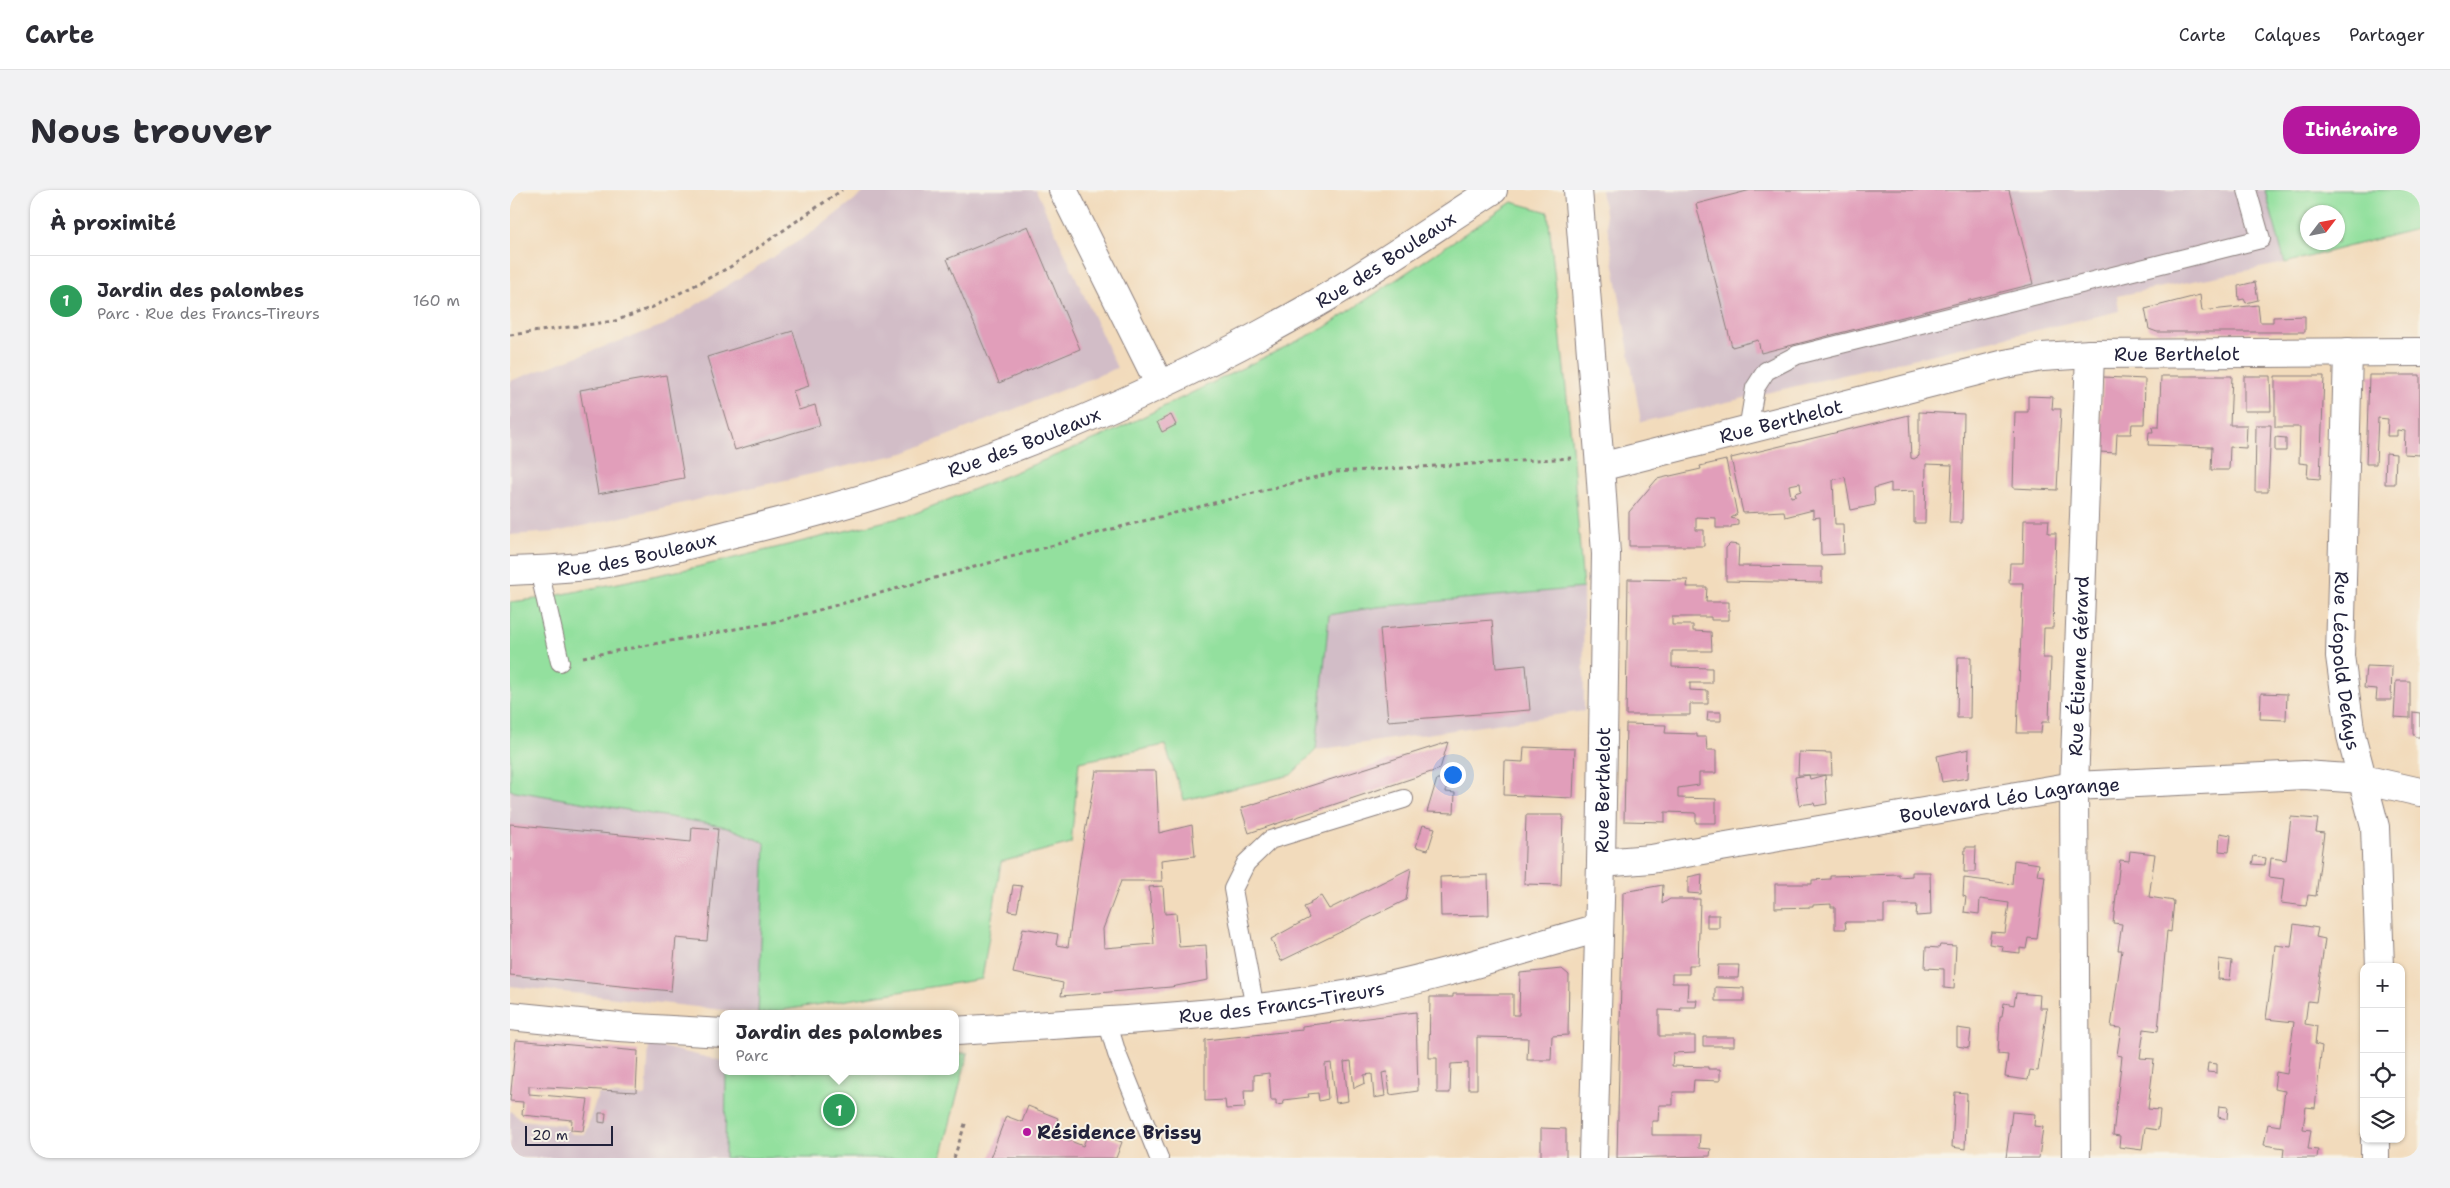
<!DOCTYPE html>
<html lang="fr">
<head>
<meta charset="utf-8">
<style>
	:root { --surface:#fff; --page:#f2f2f3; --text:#2b2b33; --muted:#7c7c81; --line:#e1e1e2; --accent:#b5179e }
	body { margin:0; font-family:"Shantell Sans",sans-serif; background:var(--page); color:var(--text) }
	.controls { position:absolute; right:15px; bottom:15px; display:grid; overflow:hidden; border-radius:10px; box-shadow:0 1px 4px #0004 }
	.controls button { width:45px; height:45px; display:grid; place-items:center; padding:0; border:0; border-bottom:1px solid var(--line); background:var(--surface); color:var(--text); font:25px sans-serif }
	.compass { position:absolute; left:1790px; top:15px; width:45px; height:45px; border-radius:50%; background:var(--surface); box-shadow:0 1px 4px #0004; rotate:58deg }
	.scale { position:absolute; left:15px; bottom:12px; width:88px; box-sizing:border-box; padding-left:5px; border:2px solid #22223b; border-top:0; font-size:14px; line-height:18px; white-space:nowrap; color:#22223b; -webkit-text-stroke:4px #f7f3e8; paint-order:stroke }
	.you { position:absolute; left:942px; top:584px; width:18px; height:18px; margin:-12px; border:4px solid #fff; border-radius:50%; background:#1a73e8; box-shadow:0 0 0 8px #1a73e833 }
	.badge { display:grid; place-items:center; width:32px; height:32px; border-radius:50%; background:var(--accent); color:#fff; font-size:16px; font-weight:700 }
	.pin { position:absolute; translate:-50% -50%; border:2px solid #fff; box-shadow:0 1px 5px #0006 }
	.popup { position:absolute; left:209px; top:820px; width:240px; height:65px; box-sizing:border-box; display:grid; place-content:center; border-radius:10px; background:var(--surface); filter:drop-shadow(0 1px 4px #0005); font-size:16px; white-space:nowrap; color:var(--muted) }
	.popup b { font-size:19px; color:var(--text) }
	.popup::after { content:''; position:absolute; left:50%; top:100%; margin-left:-10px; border:10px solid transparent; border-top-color:var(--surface) }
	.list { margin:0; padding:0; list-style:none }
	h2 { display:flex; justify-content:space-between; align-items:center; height:65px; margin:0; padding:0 20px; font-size:21px }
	h2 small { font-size:16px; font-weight:400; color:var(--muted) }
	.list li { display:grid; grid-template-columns:32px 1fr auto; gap:15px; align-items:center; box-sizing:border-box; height:90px; padding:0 20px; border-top:1px solid var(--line) }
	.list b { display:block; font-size:19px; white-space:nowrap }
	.list p { margin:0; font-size:16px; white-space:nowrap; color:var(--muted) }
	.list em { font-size:16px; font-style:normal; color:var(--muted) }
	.icon { flex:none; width:28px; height:28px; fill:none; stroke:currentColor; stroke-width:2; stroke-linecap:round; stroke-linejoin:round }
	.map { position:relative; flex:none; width:1910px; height:968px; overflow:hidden; border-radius:20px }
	header { display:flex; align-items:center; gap:30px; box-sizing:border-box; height:70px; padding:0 25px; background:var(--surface); border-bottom:1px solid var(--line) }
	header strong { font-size:24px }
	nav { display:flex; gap:28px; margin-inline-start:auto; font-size:18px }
	.intro { display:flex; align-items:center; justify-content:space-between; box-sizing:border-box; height:120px; padding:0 30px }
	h1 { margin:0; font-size:35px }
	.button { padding:12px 22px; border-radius:20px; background:var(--accent); color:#fff; font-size:18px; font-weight:700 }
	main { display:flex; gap:30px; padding:0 30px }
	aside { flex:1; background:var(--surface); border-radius:20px; box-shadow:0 1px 4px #0004 }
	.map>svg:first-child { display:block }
</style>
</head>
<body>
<header>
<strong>Carte</strong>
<nav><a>Carte</a><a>Calques</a><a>Partager</a></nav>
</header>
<div class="intro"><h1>Nous trouver</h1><a class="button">Itinéraire</a></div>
<main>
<aside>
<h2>À proximité<small></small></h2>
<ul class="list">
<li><span class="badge" style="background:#2e9e5b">1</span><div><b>Jardin des palombes</b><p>Parc · Rue des Francs-Tireurs</p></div><em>160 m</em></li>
</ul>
</aside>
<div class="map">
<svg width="1910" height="968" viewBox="0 0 1910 968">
	<rect width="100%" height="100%" fill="#f7f3e8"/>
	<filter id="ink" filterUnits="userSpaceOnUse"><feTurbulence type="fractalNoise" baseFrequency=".02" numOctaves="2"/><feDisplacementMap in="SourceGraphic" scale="10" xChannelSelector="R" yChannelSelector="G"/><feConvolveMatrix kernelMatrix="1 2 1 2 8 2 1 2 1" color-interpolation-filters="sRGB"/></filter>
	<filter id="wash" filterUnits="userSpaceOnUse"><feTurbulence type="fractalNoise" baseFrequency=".0096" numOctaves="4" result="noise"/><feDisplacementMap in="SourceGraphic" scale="20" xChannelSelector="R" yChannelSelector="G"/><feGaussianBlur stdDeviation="1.12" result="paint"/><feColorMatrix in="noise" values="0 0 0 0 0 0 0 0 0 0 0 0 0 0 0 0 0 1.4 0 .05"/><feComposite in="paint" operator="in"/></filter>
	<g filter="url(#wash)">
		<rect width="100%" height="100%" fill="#f2dbbc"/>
		<path fill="#d2bdc7" d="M357,0H526L607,178L394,263L46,342L0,345V191L154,135L303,42Z
			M1091,0H1755L1775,73L1607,106L1609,121L1131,232Z
			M1073,398L1074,521L806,560L818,425L867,417Z
			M0,600L218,637L255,653L248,824L0,796Z
			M139,854L213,871V881H216L215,968H0V921L12,930L54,935L62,944H75L88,904L136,906Z"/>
		<path fill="#93e09e" stroke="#5a816c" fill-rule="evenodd" d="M1755,0H1910V38L1775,73ZM1798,22H1828V52H1798Z
			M1002,12L1038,22L1062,257L1073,398L867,417L819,425L806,560L781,585L674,610L655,555L569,572L561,653L491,672L472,789L248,824L255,653L218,637L0,600V412L34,408L187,377L401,325L600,243L814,138Z
			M445,863H458L431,968H215L216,881H445Z"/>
		<g id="blocks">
			<path fill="#e19eba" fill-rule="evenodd" d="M1241,0H1499L1523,94L1251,163L1248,150L1222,157L1186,14Z
				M518,36L570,159L489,193L437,69Z
				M1745,92L1748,110L1736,113L1734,109L1729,110L1728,96Z
				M1690,105L1692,121L1748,115L1750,132H1763V127L1795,126V142H1647L1639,139L1635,119Z
				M283,141L299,196L283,201L289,220L305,215L310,235L225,260L197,167Z
				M156,185L174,288L88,304L70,200Z
				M1859,185H1910V265L1894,264L1895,241L1887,240V246H1877L1878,229L1868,228L1866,274H1856Z
				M1651,186H1722L1720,235H1737L1736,258L1720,257L1719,280H1701L1702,257L1638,255L1639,242H1643L1642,237H1649Z
				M1734,186H1760L1761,221H1734Z
				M1765,186H1814L1810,289L1797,288L1798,274L1789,273L1790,237H1765Z
				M1593,187L1635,189L1634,234H1622L1621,244H1607L1606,263L1590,262Z
				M1518,206L1543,207L1542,219H1551L1547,300L1503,298L1505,222H1518Z
				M1409,222L1454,224L1452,333H1439L1442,275L1416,274L1415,333H1404V301L1381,302V293L1364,298L1365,315L1341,320L1335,287L1323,290L1325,334H1333L1334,364L1311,365L1310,327L1303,328V320L1275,327L1274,321L1233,323L1221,268L1399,225L1401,268L1404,269L1409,266ZM1290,293L1291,301L1285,303L1286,306L1281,307L1279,295Z
				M661,225L666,235L652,242L647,232Z
				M1746,235H1761L1758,302H1745Z
				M1765,247L1776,248V261H1765Z
				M1876,263L1886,264L1885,294H1875Z
				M1216,270L1227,324L1221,328L1228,330V335L1221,336V338H1206V328L1186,327V340H1194V356H1119V322L1147,289L1191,279L1190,276Z
				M1514,330H1539L1538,343H1546L1543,438H1534L1533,468H1541L1539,532H1532L1531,543H1507L1513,393H1499L1500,373H1513Z
				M1220,354L1229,355L1228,376L1312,377V393L1216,391V358Z
				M1118,389L1178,390L1177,397H1197L1196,412H1219V430H1201V427H1162V435H1183V441L1201,442L1202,461H1162V477L1202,478V493H1180V500L1198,501V514H1180V525H1116Z
				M982,430L986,478L1016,475L1020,520L878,531L870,439Z
				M1448,467H1461L1460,528H1447Z
				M1856,476L1882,477L1881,510H1866L1867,499L1854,498Z
				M1886,491H1900V528L1884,527Z
				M1751,503L1777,504L1776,530L1750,529Z
				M1198,522H1211V531H1197Z
				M1903,522L1910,523V547H1905L1903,544Z
				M1116,534L1156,535L1155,543L1187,544V547H1196L1197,560H1206V583H1189V595L1168,598V608L1206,609V633H1186V623L1155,622V632L1114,631Z
				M938,552L930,579L739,643L731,618Z
				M1014,557L1065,559L1063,608L994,605L995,571L1013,572Z
				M1459,559L1458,588L1432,592L1427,566Z
				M1289,562L1321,563L1322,585H1315L1317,614L1305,616L1304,613L1289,615L1285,587L1299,585L1300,589L1315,585H1288Z
				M586,581H646L649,643L682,635L685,666L651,670L652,691H611L593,739L594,758L644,754L639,697L653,696L655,724L666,723L669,757L696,755L698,790L661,797L551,806L553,793L503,783L513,738L548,744L546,755L558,757L570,670Z
				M927,589H937L936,602L945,603L944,623L917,622Z
				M1016,625H1053L1051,695L1014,694Z
				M1781,627L1808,629L1806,642L1814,643L1806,706L1798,705L1796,716L1771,713L1774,689L1759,687L1761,668L1776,670Z
				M0,634L181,652L182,637L208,639L197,751L166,748L161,801L0,785Z
				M913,635L925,638L918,660L906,657Z
				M1710,643L1721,645L1719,662L1709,661Z
				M1455,657H1466L1465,682H1454Z
				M1620,661L1645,664L1639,707L1664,711L1661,742L1657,741L1648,841L1634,839L1630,868L1644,869L1638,919L1650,920L1648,940L1635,938L1632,960L1609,957L1610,946L1603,945L1612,866L1607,865L1611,838L1601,837L1612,760H1608L1612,734L1603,733L1610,670L1619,671Z
				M1744,666L1756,668L1755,675L1742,674Z
				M1504,670L1529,674L1527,685L1535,686L1527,749L1518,748L1516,759L1510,758V763L1492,761L1493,756L1479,754L1481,742L1495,743L1499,713L1470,709L1469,724L1454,722L1456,707L1453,706L1454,688L1502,694Z
				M901,678L896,710L771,771L761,749L799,728L794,717L801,714L800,712L811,706L819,719Z
				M1402,682H1420L1421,725L1406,726L1407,715H1374V732H1335L1336,739H1325V717H1321V714L1303,715V717L1265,718V694H1302V690L1320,689V686L1389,684V687L1402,686Z
				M1192,684L1191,704L1178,703V687Z
				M978,685L979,725L931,726L930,687Z
				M503,695L512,696L507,722L499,721Z
				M1153,695L1152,714L1160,709H1190L1188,775H1179V784H1162V793H1178L1177,810H1187L1186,817H1170L1171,821L1149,820V846H1185V862L1163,863L1162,876L1198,877V879H1210V891L1184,890L1183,902H1163V915H1149L1148,931H1142V945H1190L1189,958L1201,959L1200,966L1107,968L1113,702Z
				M1197,725H1209V738H1197Z
				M1784,734L1808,738L1806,747L1815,749L1806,812L1798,811L1795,834L1807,836L1805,854L1812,856L1805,918L1796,917L1793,939L1801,940L1798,959L1808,960L1807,968H1773L1774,958L1754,955L1758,934L1770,936L1775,901L1764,899L1766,882L1777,884L1784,832L1756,829L1763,776L1765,755L1781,757Z
				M1430,755L1446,756L1444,799L1434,798V779L1415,778L1416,757L1429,758Z
				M1709,769L1722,771L1720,790L1708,789Z
				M1208,775H1229L1228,788H1207Z
				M1052,779L1059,785L1058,845L1042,846L1041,870H1017L1018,848L967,847V899H958V873L941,874L940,903H927V868H919L920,807H943V804H1003V825H1009L1010,783Z
				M1205,797L1234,798V811H1205Z
				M1506,803L1530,805L1529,818H1537L1528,881L1520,880L1518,890L1495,887L1498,865L1488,864L1490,827H1492L1494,813L1504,815Z
				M906,822L908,901L880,905L877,882L872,883L875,906L864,908L862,884L854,885L855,893L844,898L841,871L834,872L838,911L826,913L821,873L815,874L818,909L809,911L808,903L798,904L799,907L773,910L774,914L766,915V910H761L759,883L744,885V900H734L735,918L716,919L715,910L695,911V850L792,840V836Z
				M1447,838L1461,840L1459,858L1447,856Z
				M1193,847H1224V856H1193Z
				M6,850L128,861L126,902L19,896V904L78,909L73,941L61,940L62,930L12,925L13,912L0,911Z
				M1698,873L1707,874V883L1697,882Z
				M1445,902L1457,903L1455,959L1442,957Z
				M518,916L548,928L543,944L573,956L579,940L612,952L606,968H480L496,926L512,932Z
				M1709,916L1718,917L1717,929L1708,927Z
				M1502,922L1525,924L1524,936L1533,937L1529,968H1496Z
				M89,923H96L95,933L89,932Z
				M1031,938L1056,939V968H1031Z"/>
		</g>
	</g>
	<g filter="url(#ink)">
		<use href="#blocks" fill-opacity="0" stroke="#8a7e7c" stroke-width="1"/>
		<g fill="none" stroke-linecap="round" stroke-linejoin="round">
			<g stroke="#8a7e7c" stroke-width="20">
				<path id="service" d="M1238,240L1245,198L1256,181L1287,165L1751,49L1737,0
					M29,380L50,472
					M745,819L723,699L736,673L760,650L894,609
					M597,831L607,864L649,968"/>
			</g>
			<g stroke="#8a7e7c" stroke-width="30">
				<g id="minor">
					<path d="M553,0L650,195"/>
					<path d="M1068,0L1090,277"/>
					<path id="s1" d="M1838,162L1830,466L1841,546L1865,637L1870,777"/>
					<path id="s2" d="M0,381C29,380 57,379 85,375C136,367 187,352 237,340C436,292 629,216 807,113C867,78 924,38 983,0"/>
					<path id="s3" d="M1091,673L1141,669L1564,596L1794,585L1853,589L1910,602"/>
					<path d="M0,826L109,837L213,843"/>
					<path id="s4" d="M445,841C577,832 710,828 840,804C924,789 1006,761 1089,738"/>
					<path id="s5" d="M1083,968L1091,673L1096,364L1090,277L1495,174L1532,167L1580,164L1910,162"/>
					<path id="s6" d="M1566,968L1564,596L1580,164"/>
					<path d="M1865,968V949"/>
				</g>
			</g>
			<path stroke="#8a7e7c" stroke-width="3" stroke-dasharray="4 4" stroke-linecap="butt" d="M0,145L105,131L143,117L220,77L332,0
				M73,467L269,431L602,339L826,282L1061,268
				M444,968L456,931"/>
			<use href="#service" stroke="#fff" stroke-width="18"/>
			<use href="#minor" stroke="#fff" stroke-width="28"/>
		</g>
	</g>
	<circle fill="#b5179e" stroke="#f7f3e8" stroke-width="2" cx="517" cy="942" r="5"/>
	<g text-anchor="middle" stroke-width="4" stroke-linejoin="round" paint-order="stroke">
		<g font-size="19" fill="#22223b" stroke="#f7f3e8">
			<text dy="7" stroke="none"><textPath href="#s2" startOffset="938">Rue des Bouleaux</textPath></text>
			<text dy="7" stroke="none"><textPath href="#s5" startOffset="1282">Rue Berthelot</textPath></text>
			<text dy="7" stroke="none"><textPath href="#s5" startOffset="878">Rue Berthelot</textPath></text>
			<text dy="7" stroke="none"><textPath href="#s2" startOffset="532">Rue des Bouleaux</textPath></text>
			<text dy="7" stroke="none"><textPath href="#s2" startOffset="128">Rue des Bouleaux</textPath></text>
			<text dy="7" stroke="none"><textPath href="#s1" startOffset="309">Rue Léopold Defays</textPath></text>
			<text dy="7" stroke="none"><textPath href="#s6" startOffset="492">Rue Étienne Gérard</textPath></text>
			<text dy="7" stroke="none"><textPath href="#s5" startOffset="368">Rue Berthelot</textPath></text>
			<text dy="7" stroke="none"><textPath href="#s3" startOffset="414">Boulevard Léo Lagrange</textPath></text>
			<text dy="7" stroke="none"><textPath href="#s4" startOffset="328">Rue des Francs-Tireurs</textPath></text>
		</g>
		<g font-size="19" font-weight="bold" fill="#22223b" stroke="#f7f3e8" text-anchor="start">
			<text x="527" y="949">Résidence Brissy</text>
		</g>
	</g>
</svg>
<div class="controls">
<button>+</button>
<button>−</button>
<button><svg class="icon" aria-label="locate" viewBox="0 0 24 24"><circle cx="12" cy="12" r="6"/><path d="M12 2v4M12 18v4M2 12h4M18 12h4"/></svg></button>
<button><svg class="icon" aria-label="layers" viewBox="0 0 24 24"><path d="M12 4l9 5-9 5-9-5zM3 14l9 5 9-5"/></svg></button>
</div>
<svg class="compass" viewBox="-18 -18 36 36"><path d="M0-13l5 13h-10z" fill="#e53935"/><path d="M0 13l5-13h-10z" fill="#7c7c81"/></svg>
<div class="scale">20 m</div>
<div class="you"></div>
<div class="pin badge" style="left:329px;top:920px;background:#2e9e5b">1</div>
<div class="popup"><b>Jardin des palombes</b>Parc</div>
</div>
</main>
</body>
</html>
